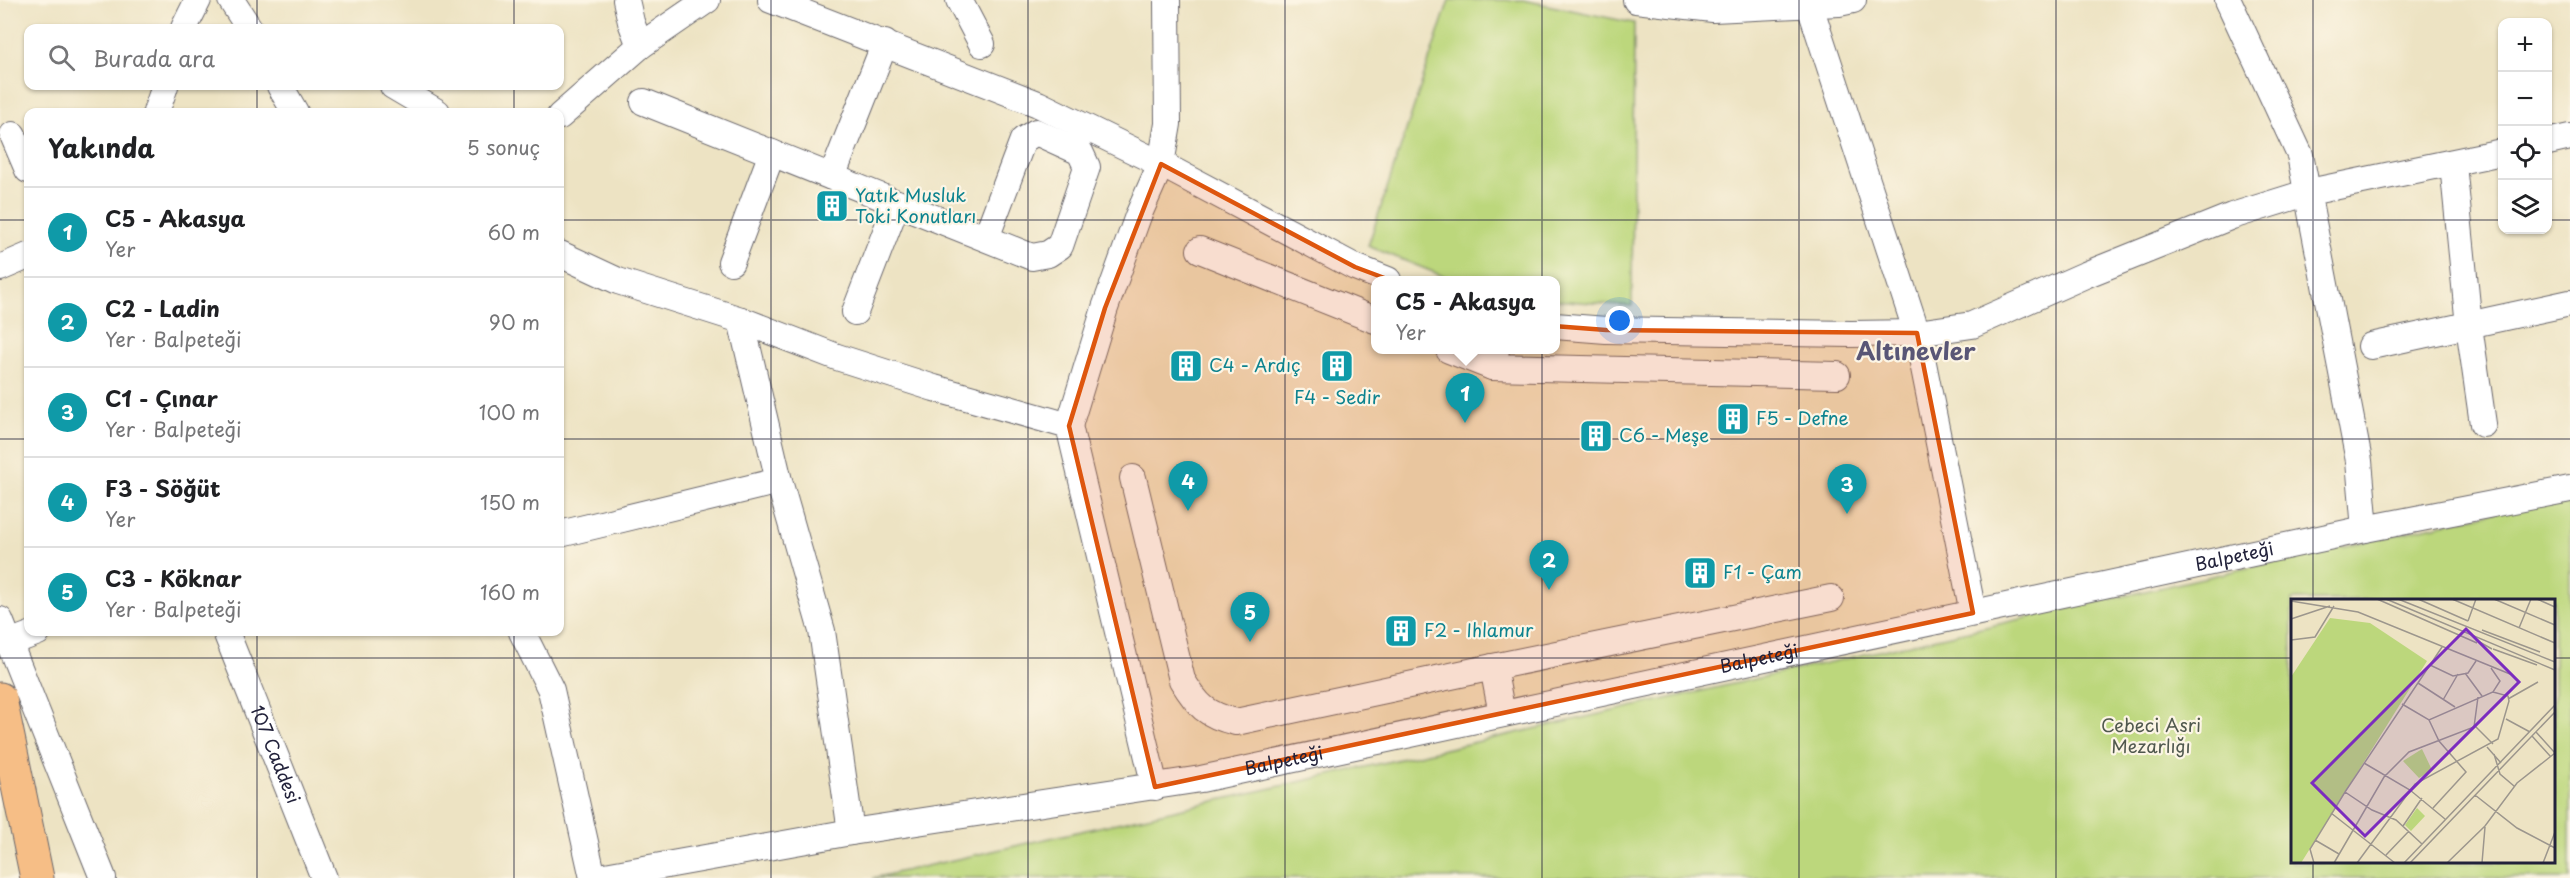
<!DOCTYPE html>
<html lang="tr">
<head>
<meta charset="utf-8">
<style>
	:root { --surface:#fff; --page:#f2f2f2; --text:#202124; --muted:#757577; --line:#e0e0e0; --accent:#c8321e }
	body { margin:0; font-family:"Playpen Sans",sans-serif; background:var(--page); color:var(--text) }
	.controls { position:absolute; right:18px; top:18px; display:grid; overflow:hidden; border-radius:12px; box-shadow:0 2px 4px #0004 }
	.controls button { width:54px; height:54px; display:grid; place-items:center; padding:0; border:0; border-bottom:2px solid var(--line); background:var(--surface); color:var(--text); font:30px sans-serif }
	.you { position:absolute; left:1620px; top:321px; width:21px; height:21px; margin:-15px; border:4px solid #fff; border-radius:50%; background:#1a73e8; box-shadow:0 0 0 9px #1a73e833 }
	.badge { display:grid; place-items:center; width:39px; height:39px; border-radius:50%; background:var(--accent); color:#fff; font-size:20px; font-weight:700 }
	.pin { position:absolute; translate:-50% -50px; filter:drop-shadow(0 2px 3px #0008) }
	.pin::after { content:''; position:absolute; top:32px; width:21px; height:18px; background:inherit; clip-path:polygon(0 0,100% 0,50% 100%) }
	.popup { position:absolute; left:1371px; top:276px; width:189px; height:78px; box-sizing:border-box; display:grid; place-content:center; border-radius:12px; background:var(--surface); filter:drop-shadow(0 2px 4px #0005); font-size:20px; white-space:nowrap; color:var(--muted) }
	.popup b { font-size:22px; color:var(--text) }
	.popup::after { content:''; position:absolute; left:50%; top:100%; margin-left:-12px; border:12px solid transparent; border-top-color:var(--surface) }
	.list { margin:0; padding:0; list-style:none }
	h2 { display:flex; justify-content:space-between; align-items:center; height:78px; margin:0; padding:0 24px; font-size:26px }
	h2 small { font-size:20px; font-weight:400; color:var(--muted) }
	.list li { display:grid; grid-template-columns:39px 1fr auto; gap:18px; align-items:center; box-sizing:border-box; height:90px; padding:0 24px; border-top:2px solid var(--line) }
	.list b { display:block; font-size:22px; white-space:nowrap }
	.list p { margin:0; font-size:20px; white-space:nowrap; color:var(--muted) }
	.list em { font-size:20px; font-style:normal; color:var(--muted) }
	.icon { flex:none; width:33px; height:33px; fill:none; stroke:currentColor; stroke-width:2; stroke-linecap:round; stroke-linejoin:round }
	.map { position:relative; flex:none; width:2570px; height:878px; overflow:hidden }
	.search { position:absolute; background:var(--surface); box-shadow:0 2px 4px #0004; left:24px; top:24px; width:540px; height:66px; display:flex; align-items:center; gap:15px; box-sizing:border-box; padding:0 21px; border-radius:12px; color:var(--muted); font-size:22px }
	.panel { position:absolute; background:var(--surface); box-shadow:0 2px 4px #0004; left:24px; top:108px; width:540px; height:528px; border-radius:12px }
	.map>svg:first-child { display:block }
</style>
</head>
<body>
<div class="map">
<svg width="2570" height="878" viewBox="0 0 2570 878">
	<rect width="100%" height="100%" fill="#fcf5e5"/>
	<filter id="ink" filterUnits="userSpaceOnUse"><feTurbulence type="fractalNoise" baseFrequency=".0167" numOctaves="2"/><feDisplacementMap in="SourceGraphic" scale="12" xChannelSelector="R" yChannelSelector="G"/><feConvolveMatrix kernelMatrix="1 2 1 2 8 2 1 2 1" color-interpolation-filters="sRGB"/></filter>
	<filter id="wash" filterUnits="userSpaceOnUse"><feTurbulence type="fractalNoise" baseFrequency=".008" numOctaves="4" result="noise"/><feDisplacementMap in="SourceGraphic" scale="24" xChannelSelector="R" yChannelSelector="G"/><feGaussianBlur stdDeviation="1.35" result="paint"/><feColorMatrix in="noise" values="0 0 0 0 0 0 0 0 0 0 0 0 0 0 0 0 0 1.4 0 .05"/><feComposite in="paint" operator="in"/></filter>
	<g filter="url(#wash)">
		<rect width="100%" height="100%" fill="#ede3c3"/>
		<path fill="#bcd77c" stroke="#6f7c5c" stroke-width="1.5" fill-rule="evenodd" d="M1449,0H1523L1634,23L1632,306L1555,300V280H1453L1368,246Z
			M2570,498V878H873L2500,511ZM2292,600H2554V862H2292Z"/>
	</g>
	<g filter="url(#ink)">
		<g fill="none" stroke-linecap="round" stroke-linejoin="round">
			<g stroke="#69666b" stroke-width="28">
				<g id="minor">
					<path d="M231,0L249,28"/>
					<path d="M626,0L631,22L640,46"/>
					<path d="M771,0L1038,104L1161,164L1355,267L1388,280"/>
					<path d="M959,0L982,44"/>
					<path d="M1636,0L1713,9L1839,3L1853,0"/>
					<path d="M1808,0L1917,333L1973,613"/>
					<path d="M2228,0L2300,155L2359,461L2365,529L2570,489"/>
					<path d="M184,28L198,0"/>
					<path d="M280,86L295,112"/>
					<path d="M393,86L437,112"/>
					<path d="M644,102L1032,257L1048,254L1060,246L1087,167L1080,152L1036,132L1023,140L986,238"/>
					<path d="M156,112L165,86"/>
					<path d="M560,116L640,46L707,0"/>
					<path d="M13,135L28,170"/>
					<path d="M2548,142L2570,137"/>
					<path d="M2453,164L2469,326L2483,424"/>
					<path d="M832,177L885,43"/>
					<path d="M1200,250L1375,320"/>
					<path d="M560,254L618,281L741,320L837,357L934,388L1069,426L1155,787"/>
					<path d="M731,262L772,153"/>
					<path d="M0,268L28,256"/>
					<path d="M855,312L897,203"/>
					<path d="M741,320L779,481L822,631L851,832"/>
					<path d="M1555,326L1606,330L1851,334L1917,333L1972,325L2085,275L2232,216L2309,192L2502,152"/>
					<path d="M2371,346L2570,303"/>
					<path d="M1449,350L1492,367"/>
					<path d="M1496,350L1492,367L1837,375"/>
					<path d="M1069,426L1105,308L1138,216L1161,164L1168,124L1167,0"/>
					<path d="M1133,478L1182,680C1198,706 1206,715 1236,722L1493,667"/>
					<path d="M560,534L779,481"/>
					<path d="M0,620L103,878"/>
					<path id="s1" d="M226,632L324,878"/>
					<path d="M522,632L551,690L593,878"/>
					<path d="M9,643L38,632"/>
					<path d="M1502,714L1493,667L1831,598"/>
					<path id="s2" d="M594,878L851,832L1201,779L2365,529"/>
				</g>
			</g>
			<g stroke="#69666b" stroke-width="35">
				<path id="highway" d="M0,699L37,878"/>
			</g>
			<use href="#minor" stroke="#fff" stroke-width="26"/>
			<use href="#highway" stroke="#f6be86" stroke-width="33"/>
		</g>
	</g>
	<path fill="#de560e" fill-opacity="0.2" stroke="#de560e" stroke-width="4.5" stroke-linejoin="round" d="M1161,164L1355,267L1502,322L1606,330L1917,333L1973,613L1155,787L1069,426L1105,308Z"/>
	<path fill="none" stroke="#22223b" stroke-width="1.5" stroke-opacity="0.55" d="M257,0V28M514,0V28M771,0V878M1028,0V878M1285,0V878M1542,0V878M1799,0V878M2056,0V878M2313,0V600M257,86V112M514,86V112M0,220H28M560,220H2502M2548,220H2570M0,439H28M560,439H2570M257,632V878M514,632V878M0,658H2292M2554,658H2570M2313,862V878"/>
	<defs>
		<g id="building-square" transform="scale(1.725)"><rect x="-9" y="-9" width="18" height="18" rx="4" fill="#0f9aa8" stroke="#fcf5e5"/><path d="M-4-6H4V6H1V3H-1V6H-4ZM-2.5-4.3h1.7v1.8h-1.7ZM.8-4.3h1.7v1.8H.8ZM-2.5-1h1.7V.8h-1.7ZM.8-1h1.7V.8H.8Z" fill="#fff"/></g>
	</defs>
	<g fill-rule="evenodd">
		<use href="#building-square" x="832" y="206"/>
		<use href="#building-square" x="1186" y="366"/>
		<use href="#building-square" x="1337" y="366"/>
		<use href="#building-square" x="1733" y="419"/>
		<use href="#building-square" x="1596" y="436"/>
		<use href="#building-square" x="1700" y="573"/>
		<use href="#building-square" x="1401" y="631"/>
	</g>
	<g text-anchor="middle" stroke-width="4.5" stroke-linejoin="round" paint-order="stroke">
		<g font-size="18" fill="#0d838f" stroke="#fcf5e5" text-anchor="start">
			<text x="855" y="202">Yatık Musluk<tspan x="855" dy="21">Toki Konutları</tspan></text>
			<text x="1209" y="372">C4 - Ardıç</text>
			<text x="1337" y="404" text-anchor="middle">F4 - Sedir</text>
			<text x="1756" y="425">F5 - Defne</text>
			<text x="1619" y="442">C6 - Meşe</text>
			<text x="1723" y="579">F1 - Çam</text>
			<text x="1424" y="637">F2 - Ihlamur</text>
		</g>
		<g font-size="18" fill="#22223b" stroke="#fcf5e5">
			<text dy="6" stroke="none"><textPath href="#s2" startOffset="1672">Balpeteği</textPath></text>
			<text dy="6" stroke="none"><textPath href="#s2" startOffset="1186">Balpeteği</textPath></text>
			<text dy="6" stroke="none"><textPath href="#s1" startOffset="132">107 Caddesi</textPath></text>
			<text dy="6" stroke="none"><textPath href="#s2" startOffset="700">Balpeteği</textPath></text>
		</g>
		<g font-size="18" fill="#50584e" stroke="#fcf5e5">
			<text x="2151" y="732">Cebeci Asri<tspan x="2151" dy="21">Mezarlığı</tspan></text>
		</g>
		<g font-size="24" font-weight="bold" fill="#595676" stroke="#fcf5e5">
			<text x="1916" y="360">Altınevler</text>
		</g>
	</g>
	<g transform="translate(2291 599)">
		<rect width="264" height="264" fill="#ede3c3"/>
		<path d="M39,19L79,24L136,62L10,264H0V78ZM131,150L141,171L128,179L112,162ZM126,209L134,217L120,232L114,226Z" fill="#bcd77c"/>
		<path fill="none" stroke="#9c968d" stroke-width="1.5" d="M86,0L186,44M95,0L264,71M107,0L264,63M127,0L177,22M161,0L264,44M203,0L264,26M246,0L264,8M0,2L67,13L219,75M0,20L39,7M177,22L185,0M228,29L240,0M191,31L249,53M0,41L24,38L43,7M185,41L201,50M202,50L246,66M139,66L162,77L177,74L185,62M174,74L191,97M127,84L164,108M217,100L247,83M152,101L167,75M111,105L138,121L202,93L209,82L200,69M215,120L239,133M138,121L148,142L175,173L142,209M184,127L202,145M245,133L264,154M241,137L260,158M196,148L210,164M203,155L209,175L223,187M73,164L119,191L154,220M54,193L151,48M184,196L226,229L264,249M40,214L104,264M112,227L131,199M24,241L48,255M95,256L118,232M23,264L19,250L54,193L81,211L105,221L131,245M43,264L93,178L118,153L183,128L187,98M66,264L124,185L207,140L218,102L217,97L202,93M113,264L264,106M119,264L264,113M156,264L194,227L226,184L264,154M191,264L194,228M252,264L264,233"/>
		<path fill="#7b2cbf" fill-opacity="0.15" stroke="#7b2cbf" stroke-width="3" d="M175,30L228,83L74,237L21,184Z"/>
		<rect width="264" height="264" fill="none" stroke="#22223b" stroke-width="3"/>
	</g>
</svg>
<div class="controls">
<button>+</button>
<button>−</button>
<button><svg class="icon" aria-label="locate" viewBox="0 0 24 24"><circle cx="12" cy="12" r="6"/><path d="M12 2v4M12 18v4M2 12h4M18 12h4"/></svg></button>
<button><svg class="icon" aria-label="layers" viewBox="0 0 24 24"><path d="M12 4l9 5-9 5-9-5zM3 14l9 5 9-5"/></svg></button>
</div>
<div class="you"></div>
<div class="pin badge" style="left:1465px;top:423px;background:#0f9aa8">1</div>
<div class="popup"><b>C5 - Akasya</b>Yer</div>
<div class="pin badge" style="left:1549px;top:590px;background:#0f9aa8">2</div>
<div class="pin badge" style="left:1847px;top:514px;background:#0f9aa8">3</div>
<div class="pin badge" style="left:1188px;top:511px;background:#0f9aa8">4</div>
<div class="pin badge" style="left:1250px;top:642px;background:#0f9aa8">5</div>
<div class="search"><svg class="icon" aria-label="search" viewBox="0 0 24 24"><circle cx="10" cy="10" r="6"/><path d="M15 15l6 6"/></svg>Burada ara</div>
<section class="panel">
<h2>Yakında<small>5 sonuç</small></h2>
<ul class="list">
<li><span class="badge" style="background:#0f9aa8">1</span><div><b>C5 - Akasya</b><p>Yer</p></div><em>60 m</em></li>
<li><span class="badge" style="background:#0f9aa8">2</span><div><b>C2 - Ladin</b><p>Yer · Balpeteği</p></div><em>90 m</em></li>
<li><span class="badge" style="background:#0f9aa8">3</span><div><b>C1 - Çınar</b><p>Yer · Balpeteği</p></div><em>100 m</em></li>
<li><span class="badge" style="background:#0f9aa8">4</span><div><b>F3 - Söğüt</b><p>Yer</p></div><em>150 m</em></li>
<li><span class="badge" style="background:#0f9aa8">5</span><div><b>C3 - Köknar</b><p>Yer · Balpeteği</p></div><em>160 m</em></li>
</ul>
</section>
</div>
</body>
</html>
